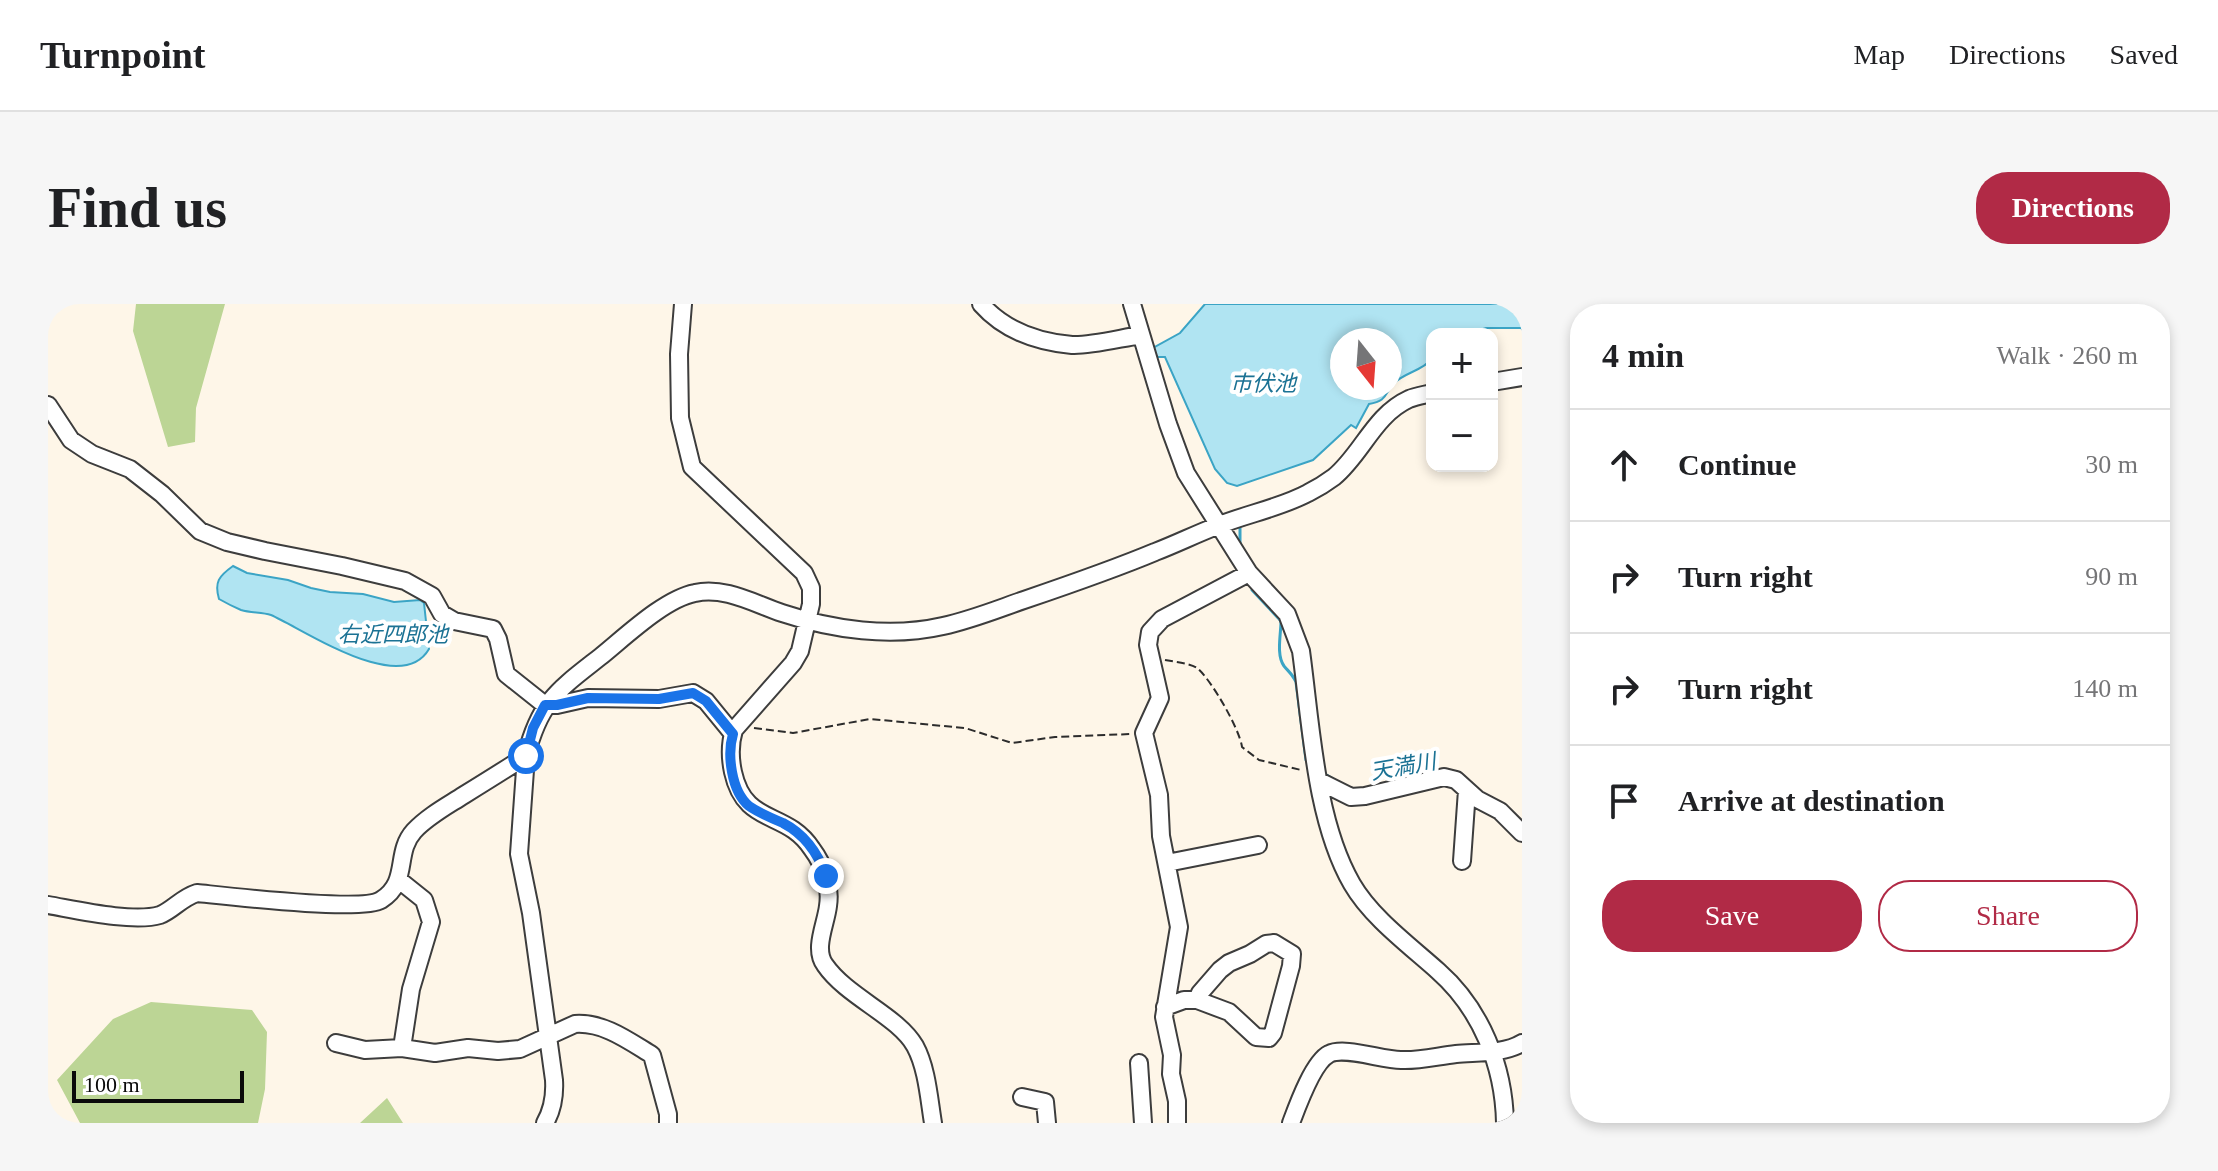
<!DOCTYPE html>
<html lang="en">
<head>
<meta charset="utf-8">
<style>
	:root { --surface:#fff; --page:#f6f6f6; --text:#202124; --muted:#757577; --line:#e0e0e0; --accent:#b12a46 }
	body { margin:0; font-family:"Times New Roman","Noto Sans JP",serif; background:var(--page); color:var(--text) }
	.controls { position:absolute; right:24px; top:24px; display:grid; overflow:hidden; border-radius:16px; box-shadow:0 4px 12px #0003 }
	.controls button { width:72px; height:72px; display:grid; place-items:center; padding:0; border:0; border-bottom:2px solid var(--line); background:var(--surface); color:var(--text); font:40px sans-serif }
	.compass { position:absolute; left:1282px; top:24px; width:72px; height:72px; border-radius:50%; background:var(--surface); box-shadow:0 4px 12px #0003; rotate:163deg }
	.scale { position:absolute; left:24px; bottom:20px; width:172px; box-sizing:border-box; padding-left:8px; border:4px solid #0a0a0a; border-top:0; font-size:22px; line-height:28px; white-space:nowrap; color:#0a0a0a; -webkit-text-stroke:6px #fff; paint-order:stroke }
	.stop { position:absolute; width:24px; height:24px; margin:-18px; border:6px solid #1a73e8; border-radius:50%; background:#fff }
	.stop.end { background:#1a73e8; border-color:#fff; box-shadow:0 2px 8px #0008 }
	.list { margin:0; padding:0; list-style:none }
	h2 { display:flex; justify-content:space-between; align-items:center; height:104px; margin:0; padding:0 32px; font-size:34px }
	h2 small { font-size:26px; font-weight:400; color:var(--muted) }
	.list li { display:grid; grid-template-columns:52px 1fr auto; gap:24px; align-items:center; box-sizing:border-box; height:112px; padding:0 32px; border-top:2px solid var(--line) }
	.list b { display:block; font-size:30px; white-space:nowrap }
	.list em { font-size:26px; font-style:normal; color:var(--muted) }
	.actions { display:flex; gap:16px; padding:24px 32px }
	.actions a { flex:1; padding:18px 0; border:2px solid var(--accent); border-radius:32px; text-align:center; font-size:28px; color:var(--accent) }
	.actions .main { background:var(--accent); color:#fff }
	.icon { flex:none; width:44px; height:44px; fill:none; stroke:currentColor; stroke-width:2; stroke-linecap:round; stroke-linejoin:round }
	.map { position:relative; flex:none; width:1474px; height:819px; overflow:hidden; border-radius:32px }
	header { display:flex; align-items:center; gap:48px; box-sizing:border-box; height:112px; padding:0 40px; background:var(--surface); border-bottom:2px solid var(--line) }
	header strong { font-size:38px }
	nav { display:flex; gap:44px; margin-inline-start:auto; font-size:28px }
	.intro { display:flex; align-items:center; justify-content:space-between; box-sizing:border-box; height:192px; padding:0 48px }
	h1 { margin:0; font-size:56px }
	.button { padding:20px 36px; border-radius:32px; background:var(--accent); color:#fff; font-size:28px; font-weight:700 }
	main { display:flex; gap:48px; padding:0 48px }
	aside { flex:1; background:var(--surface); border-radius:32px; box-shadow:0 4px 12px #0003 }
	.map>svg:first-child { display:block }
</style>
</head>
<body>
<header>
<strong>Turnpoint</strong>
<nav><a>Map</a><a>Directions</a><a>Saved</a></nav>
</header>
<div class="intro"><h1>Find us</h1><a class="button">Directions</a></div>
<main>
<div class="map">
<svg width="1474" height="819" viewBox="0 0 1474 819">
	<rect width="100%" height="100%" fill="#fef6e8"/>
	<path fill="#bcd595" d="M88,0H177L148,104L147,138L120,143L85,27Z
		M103,698L204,706L219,728L217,785L210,819H32L9,776L65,715Z
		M339,794L355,819H312Z"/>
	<path fill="#b0e4f2" stroke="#3ba4c5" stroke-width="2" fill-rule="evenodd" d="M1157,0H1474V25L1473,24H1438L1420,30H1384V55C1374,67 1355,69 1345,80C1336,91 1339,97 1321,100L1308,124L1303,121L1265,156L1189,182L1179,179L1167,165L1117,53H1109L1105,44L1132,29ZM1294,36H1342V84H1294Z
		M185,262L199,269L240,276L263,284L282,288L315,290L346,298L372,296L376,299L381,345C353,393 257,326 223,311C214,308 203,309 193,306C186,303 178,299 171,295C166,278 171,272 185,262Z"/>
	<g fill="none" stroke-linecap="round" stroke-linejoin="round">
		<path stroke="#3ba4c5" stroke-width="3" d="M1192,224V240
			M1204,286L1233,317C1233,330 1228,351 1236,362C1241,368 1245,371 1248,378L1258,456
			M1275,469L1292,479"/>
		<g stroke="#3d3d3d" stroke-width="20">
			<path id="minor" d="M635,0L631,50L632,114L644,163L756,269L763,284V300L752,347L745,359L686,426C682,439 682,454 685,468C697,523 738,505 764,545C776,561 783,582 780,602C778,620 765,645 777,661C799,693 850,712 867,742C879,764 881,795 885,819
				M933,0C956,26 990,38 1024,41C1042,42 1073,34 1093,31
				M1084,0L1120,120L1138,169L1201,269L1239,310L1253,347C1263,419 1267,516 1304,580C1323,613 1361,641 1390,667C1433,705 1456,762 1457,819
				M1444,78L1474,73
				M0,101L23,136L44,150L82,165L114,190L152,227L179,238L217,247L294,262L357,277L384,292L394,310L406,317L445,325L450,335L458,370L497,401H509L540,394L611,395L645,389L658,397L685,430
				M1271,477L1303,493L1317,492L1396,473L1408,476L1429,495L1452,507L1474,529
				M1414,557L1419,486
				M1119,559L1210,541
				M351,576L376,596L383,618L363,685L354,744
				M0,601C29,606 85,619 112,611C125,606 133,594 149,589C179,592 314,608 333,596C362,578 346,549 366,527C380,512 399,502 416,491C437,478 458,465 478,452
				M1117,703L1136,696H1149L1181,708L1208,733L1221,734L1225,729L1243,662L1244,650L1226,639L1218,640L1202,650L1181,659L1172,666L1152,689L1149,696
				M288,739L317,746L354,744L387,749L420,744L450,747L472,745L527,720C556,718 581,737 604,751L620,810V819
				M1091,759L1095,819
				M974,793L997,798L999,819
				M497,819C505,805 507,792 506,776L483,609L471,550L478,452C492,397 510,386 552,353C577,333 616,295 647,289C676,282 707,300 734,309C785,326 843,334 895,322C923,316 950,305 976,296C1020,281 1064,266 1107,248C1128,240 1148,230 1169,222C1198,210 1232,204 1260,189C1268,185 1278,179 1286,173C1314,150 1326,111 1361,95C1368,92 1376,91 1384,89
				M1129,819V797L1123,770L1124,751L1116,713L1131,623L1113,532L1111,491L1096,429L1112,394L1100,341L1102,328L1114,315L1201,269
				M1243,819C1249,803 1265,758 1281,750C1296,742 1334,756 1353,756C1371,757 1390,752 1408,750C1429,748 1456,750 1474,739"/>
		</g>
		<path stroke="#2c2c2c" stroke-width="2" stroke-dasharray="8 4" stroke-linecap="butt" d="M1117,356C1127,358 1141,359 1149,364C1163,375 1192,426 1194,443L1211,456L1253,466
			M706,424L745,429L822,415L917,424L964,439L1007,433L1083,430"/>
		<use href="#minor" stroke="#fff" stroke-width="16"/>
	</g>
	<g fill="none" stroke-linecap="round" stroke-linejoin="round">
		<path stroke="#1a73e8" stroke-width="10" d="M478,452L485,424L497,401H509L540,394L611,395L645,389L658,397L685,430C679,450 683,487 701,502C711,509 723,514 735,519C756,530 770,549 778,572"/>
	</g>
	<g text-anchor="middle" stroke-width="8" stroke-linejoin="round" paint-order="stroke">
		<g font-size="22" font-style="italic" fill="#1b7294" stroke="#fff">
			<text x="1215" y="87">市伏池</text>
			<text x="345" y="338">右近四郎池</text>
			<text transform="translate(1355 462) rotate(-10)" y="8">天満川</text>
		</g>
	</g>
</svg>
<div class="controls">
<button>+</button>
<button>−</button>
</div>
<svg class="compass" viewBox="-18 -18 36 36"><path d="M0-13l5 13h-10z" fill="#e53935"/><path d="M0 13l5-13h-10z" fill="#757577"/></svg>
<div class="scale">100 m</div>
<div class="stop" style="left:478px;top:452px"></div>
<div class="stop end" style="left:778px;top:572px"></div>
</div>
<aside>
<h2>4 min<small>Walk · 260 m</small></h2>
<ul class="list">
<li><svg class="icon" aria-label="ahead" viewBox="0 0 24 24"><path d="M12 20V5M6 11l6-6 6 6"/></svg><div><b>Continue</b></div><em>30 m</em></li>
<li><svg class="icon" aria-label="right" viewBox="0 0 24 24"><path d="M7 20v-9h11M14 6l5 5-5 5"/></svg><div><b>Turn right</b></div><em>90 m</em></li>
<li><svg class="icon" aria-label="right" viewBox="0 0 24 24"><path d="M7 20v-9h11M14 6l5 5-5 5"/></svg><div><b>Turn right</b></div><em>140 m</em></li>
<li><svg class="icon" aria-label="arrive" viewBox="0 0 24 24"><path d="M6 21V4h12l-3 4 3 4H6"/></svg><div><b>Arrive at destination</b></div></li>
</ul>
<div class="actions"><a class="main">Save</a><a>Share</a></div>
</aside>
</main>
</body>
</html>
